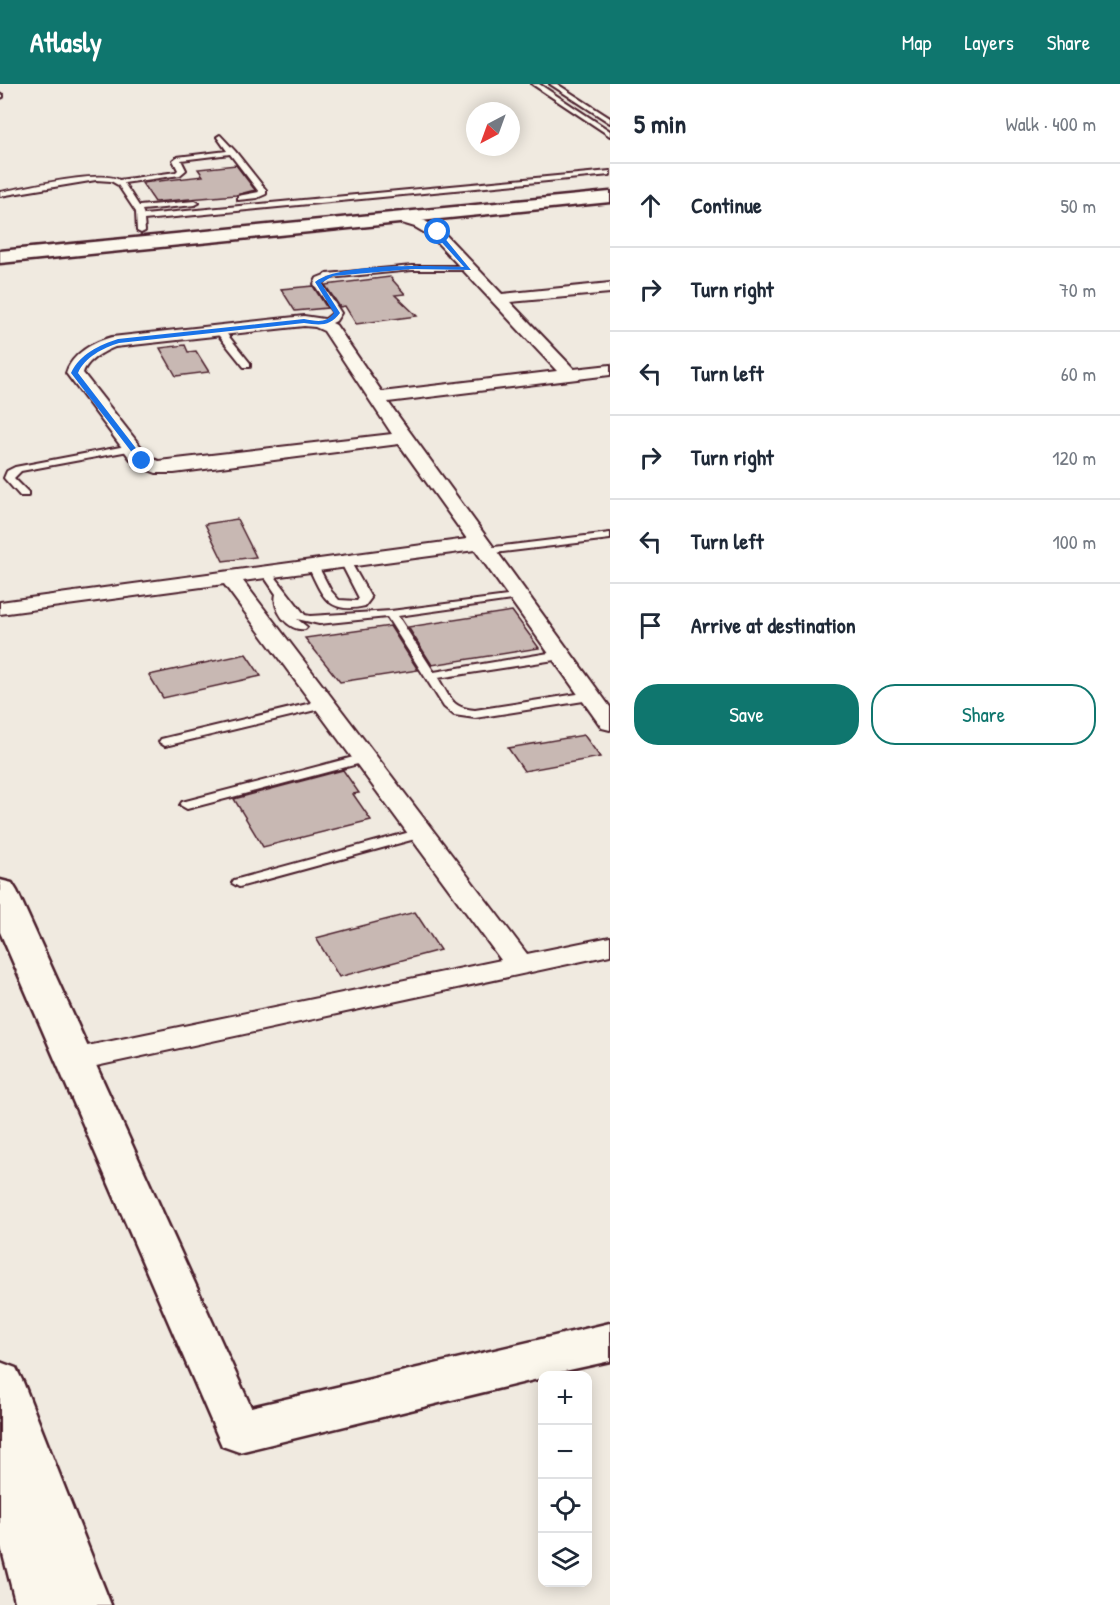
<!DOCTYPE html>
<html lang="en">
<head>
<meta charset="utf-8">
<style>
	:root { --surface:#fff; --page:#f6f6f7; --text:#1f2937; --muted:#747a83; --line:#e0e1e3; --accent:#0f766e }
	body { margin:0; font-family:"Patrick Hand",sans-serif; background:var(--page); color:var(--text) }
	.controls { position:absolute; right:18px; bottom:18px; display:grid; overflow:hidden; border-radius:12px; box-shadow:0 3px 15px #0003 }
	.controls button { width:54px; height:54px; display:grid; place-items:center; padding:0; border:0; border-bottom:2px solid var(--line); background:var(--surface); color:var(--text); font:30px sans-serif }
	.compass { position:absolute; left:466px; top:18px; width:54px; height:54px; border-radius:50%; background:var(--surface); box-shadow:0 3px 15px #0003; rotate:221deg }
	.stop { position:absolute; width:18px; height:18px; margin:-14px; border:4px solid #1a73e8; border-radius:50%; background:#fff }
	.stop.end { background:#1a73e8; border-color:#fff; box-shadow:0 2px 6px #0008 }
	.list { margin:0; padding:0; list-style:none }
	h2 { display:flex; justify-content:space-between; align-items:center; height:78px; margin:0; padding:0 24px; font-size:26px }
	h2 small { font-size:20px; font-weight:400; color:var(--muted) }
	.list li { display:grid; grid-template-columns:39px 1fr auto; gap:18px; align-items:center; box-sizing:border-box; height:84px; padding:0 24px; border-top:2px solid var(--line) }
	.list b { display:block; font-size:22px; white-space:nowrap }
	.list em { font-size:20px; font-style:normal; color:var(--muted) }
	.actions { display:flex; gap:12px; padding:18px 24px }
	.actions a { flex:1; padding:14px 0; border:2px solid var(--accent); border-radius:24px; text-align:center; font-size:21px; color:var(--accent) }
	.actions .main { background:var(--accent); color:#fff }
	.icon { flex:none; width:33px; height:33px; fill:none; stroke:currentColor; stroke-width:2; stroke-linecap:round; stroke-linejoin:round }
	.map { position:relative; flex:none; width:610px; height:1521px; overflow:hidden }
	header { display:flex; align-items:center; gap:36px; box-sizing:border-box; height:84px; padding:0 30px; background:var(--accent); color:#fff }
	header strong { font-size:28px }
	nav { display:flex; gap:33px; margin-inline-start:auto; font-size:21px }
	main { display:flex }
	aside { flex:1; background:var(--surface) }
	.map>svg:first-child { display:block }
</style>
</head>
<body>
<header>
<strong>Atlasly</strong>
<nav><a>Map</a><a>Layers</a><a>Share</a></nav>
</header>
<main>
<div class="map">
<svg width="610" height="1521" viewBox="0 0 610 1521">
	<rect width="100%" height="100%" fill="#f0eae0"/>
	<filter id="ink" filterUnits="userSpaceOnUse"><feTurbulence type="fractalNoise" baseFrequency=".0167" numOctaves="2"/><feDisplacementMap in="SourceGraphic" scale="12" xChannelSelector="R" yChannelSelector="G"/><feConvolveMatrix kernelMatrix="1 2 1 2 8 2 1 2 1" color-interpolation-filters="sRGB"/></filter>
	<g filter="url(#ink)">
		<path fill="#c8b8b3" stroke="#4a1f2b" stroke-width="1.5" d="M236,81L255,106L236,111L155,118L142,99L203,92L198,85Z
			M390,193L405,210L395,211L417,232L356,240L345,222L340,223L325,201Z
			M313,202L327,224L295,227L281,205Z
			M185,261L188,268L196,267L209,288L176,292L160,264Z
			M237,435L256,473L223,477L205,440Z
			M512,527L539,564L432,581L408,543Z
			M390,542L418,586L340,598L305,554Z
			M246,570L261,592L163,614L149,591Z
			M584,651L600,673L524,687L508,664Z
			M343,686L359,709L353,710L371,736L263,763L234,715Z
			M415,828L440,866L339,893L316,854Z"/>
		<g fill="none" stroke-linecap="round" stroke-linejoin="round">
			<g stroke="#4a1f2b" stroke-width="4">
				<path id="lane" d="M532,0H539L610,47V52Z
					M550,0H557L610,34V39Z
					M0,10L3,11V13L0,14Z
					M220,51L235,67L266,106V110L257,114L238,116V112L259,108L230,70L181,76L186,86L180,91L124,99L139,122L195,117L199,119L195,121L142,126L144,131L610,87V91L144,136L145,147L141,149L137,147L136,128L118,101L111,97L96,96L0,112V108C24,104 101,85 119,96L176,88L178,86L173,76L177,73L227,67L217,53Z
					M412,182H469L473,184L469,186H412L329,194L322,200L341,229L336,237L326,242L319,240L333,229L314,200L317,194L327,190Z
					M216,244H222L250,279V283H244L216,248Z
					M131,361L134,362V366L21,387L14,394L28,408V412H20L4,394L7,387L15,383Z
					M610,449V455L486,470L481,467L486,464Z
					M345,474L350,477L371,514L365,522C327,531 322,511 308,482L309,480H317L331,507L339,516L357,517L359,514L340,477Z
					M266,485L270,486L305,531L310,532L391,527L523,510L525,512L519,515L398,532L434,588L561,567L567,571L561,575L438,594C450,613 451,624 475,626L590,608L596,612L590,616L475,634L454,631L444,623L387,533L319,540L297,535L307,543L305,545C288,548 272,525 276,510L261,488Z
					M324,616L328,617L330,620L328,623L165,662L159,658L161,655Z
					M365,670L371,674L369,677L187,725L180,721L182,718Z
					M421,745L428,749L426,752L239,803L232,799L234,796Z"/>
			</g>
			<g stroke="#4a1f2b" stroke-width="4">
				<path id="street" d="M397,129L425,137L442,147L502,210L610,199V209L510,218L574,285L610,281V291L388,318L610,623V646L602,644L475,466L243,497L527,870L610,853V871L73,987L63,984L58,976L63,968L73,965L501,876L224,500L0,530V518L467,455L399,360L174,389H156L135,381L66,289C72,270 93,258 112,253L304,232L324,235L336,241L382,308L557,287L432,153L415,143L392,136L390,133L392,130ZM304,242L315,243L324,247L392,350L159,377L149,373L83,289C87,276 103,268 115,263Z"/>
			</g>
			<g stroke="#4a1f2b" stroke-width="5">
				<path id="secondary" d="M610,108V118L0,179V167Z
					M0,796L12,799L17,807L251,1323L610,1239V1277L542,1292V1294L239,1368L222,1362L0,848Z"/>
			</g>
			<g stroke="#4a1f2b" stroke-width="5">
				<path id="highway" d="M0,1278L16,1284L23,1298L111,1521H16L0,1459Z"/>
			</g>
			<use href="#lane" fill="#fbf7ec" fill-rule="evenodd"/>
			<use href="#street" fill="#fbf7ec" fill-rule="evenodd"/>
			<use href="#secondary" fill="#fbf7ec" fill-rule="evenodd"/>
			<use href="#highway" fill="#fbf7ec" fill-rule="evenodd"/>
		</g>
	</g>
	<path fill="#1a73e8" d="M438,146L471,186L412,185L333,192L321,199L340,229C330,243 319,241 304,239L119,259C103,264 85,273 78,289L145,376V379H140L71,289C80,270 99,261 118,255L304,235C316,237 326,240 334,229L315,198C341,178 430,182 464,183L435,151Z"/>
</svg>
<div class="controls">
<button>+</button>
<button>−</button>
<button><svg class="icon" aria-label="locate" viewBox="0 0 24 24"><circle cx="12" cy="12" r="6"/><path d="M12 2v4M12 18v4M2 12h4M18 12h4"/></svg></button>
<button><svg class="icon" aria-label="layers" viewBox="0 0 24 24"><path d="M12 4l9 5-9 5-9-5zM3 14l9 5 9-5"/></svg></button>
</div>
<svg class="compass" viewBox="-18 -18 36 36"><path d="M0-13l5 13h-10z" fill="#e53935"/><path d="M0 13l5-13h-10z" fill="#747a83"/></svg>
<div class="stop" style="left:438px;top:148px"></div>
<div class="stop end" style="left:142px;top:377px"></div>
</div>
<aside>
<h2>5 min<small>Walk · 400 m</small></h2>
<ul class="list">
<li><svg class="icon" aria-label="ahead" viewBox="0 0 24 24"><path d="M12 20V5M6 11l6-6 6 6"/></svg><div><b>Continue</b></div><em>50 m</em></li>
<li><svg class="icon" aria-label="right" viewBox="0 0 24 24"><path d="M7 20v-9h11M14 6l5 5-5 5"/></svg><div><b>Turn right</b></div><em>70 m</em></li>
<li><svg class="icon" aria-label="left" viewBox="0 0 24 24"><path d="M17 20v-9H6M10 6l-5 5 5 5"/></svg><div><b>Turn left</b></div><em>60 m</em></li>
<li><svg class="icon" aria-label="right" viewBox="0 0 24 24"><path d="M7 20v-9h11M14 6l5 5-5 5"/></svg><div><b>Turn right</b></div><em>120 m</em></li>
<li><svg class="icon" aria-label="left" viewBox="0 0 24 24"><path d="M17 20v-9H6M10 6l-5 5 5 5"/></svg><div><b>Turn left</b></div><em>100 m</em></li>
<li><svg class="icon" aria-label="arrive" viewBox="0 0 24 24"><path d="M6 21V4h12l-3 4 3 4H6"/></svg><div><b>Arrive at destination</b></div></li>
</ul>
<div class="actions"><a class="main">Save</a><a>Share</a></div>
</aside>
</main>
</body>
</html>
